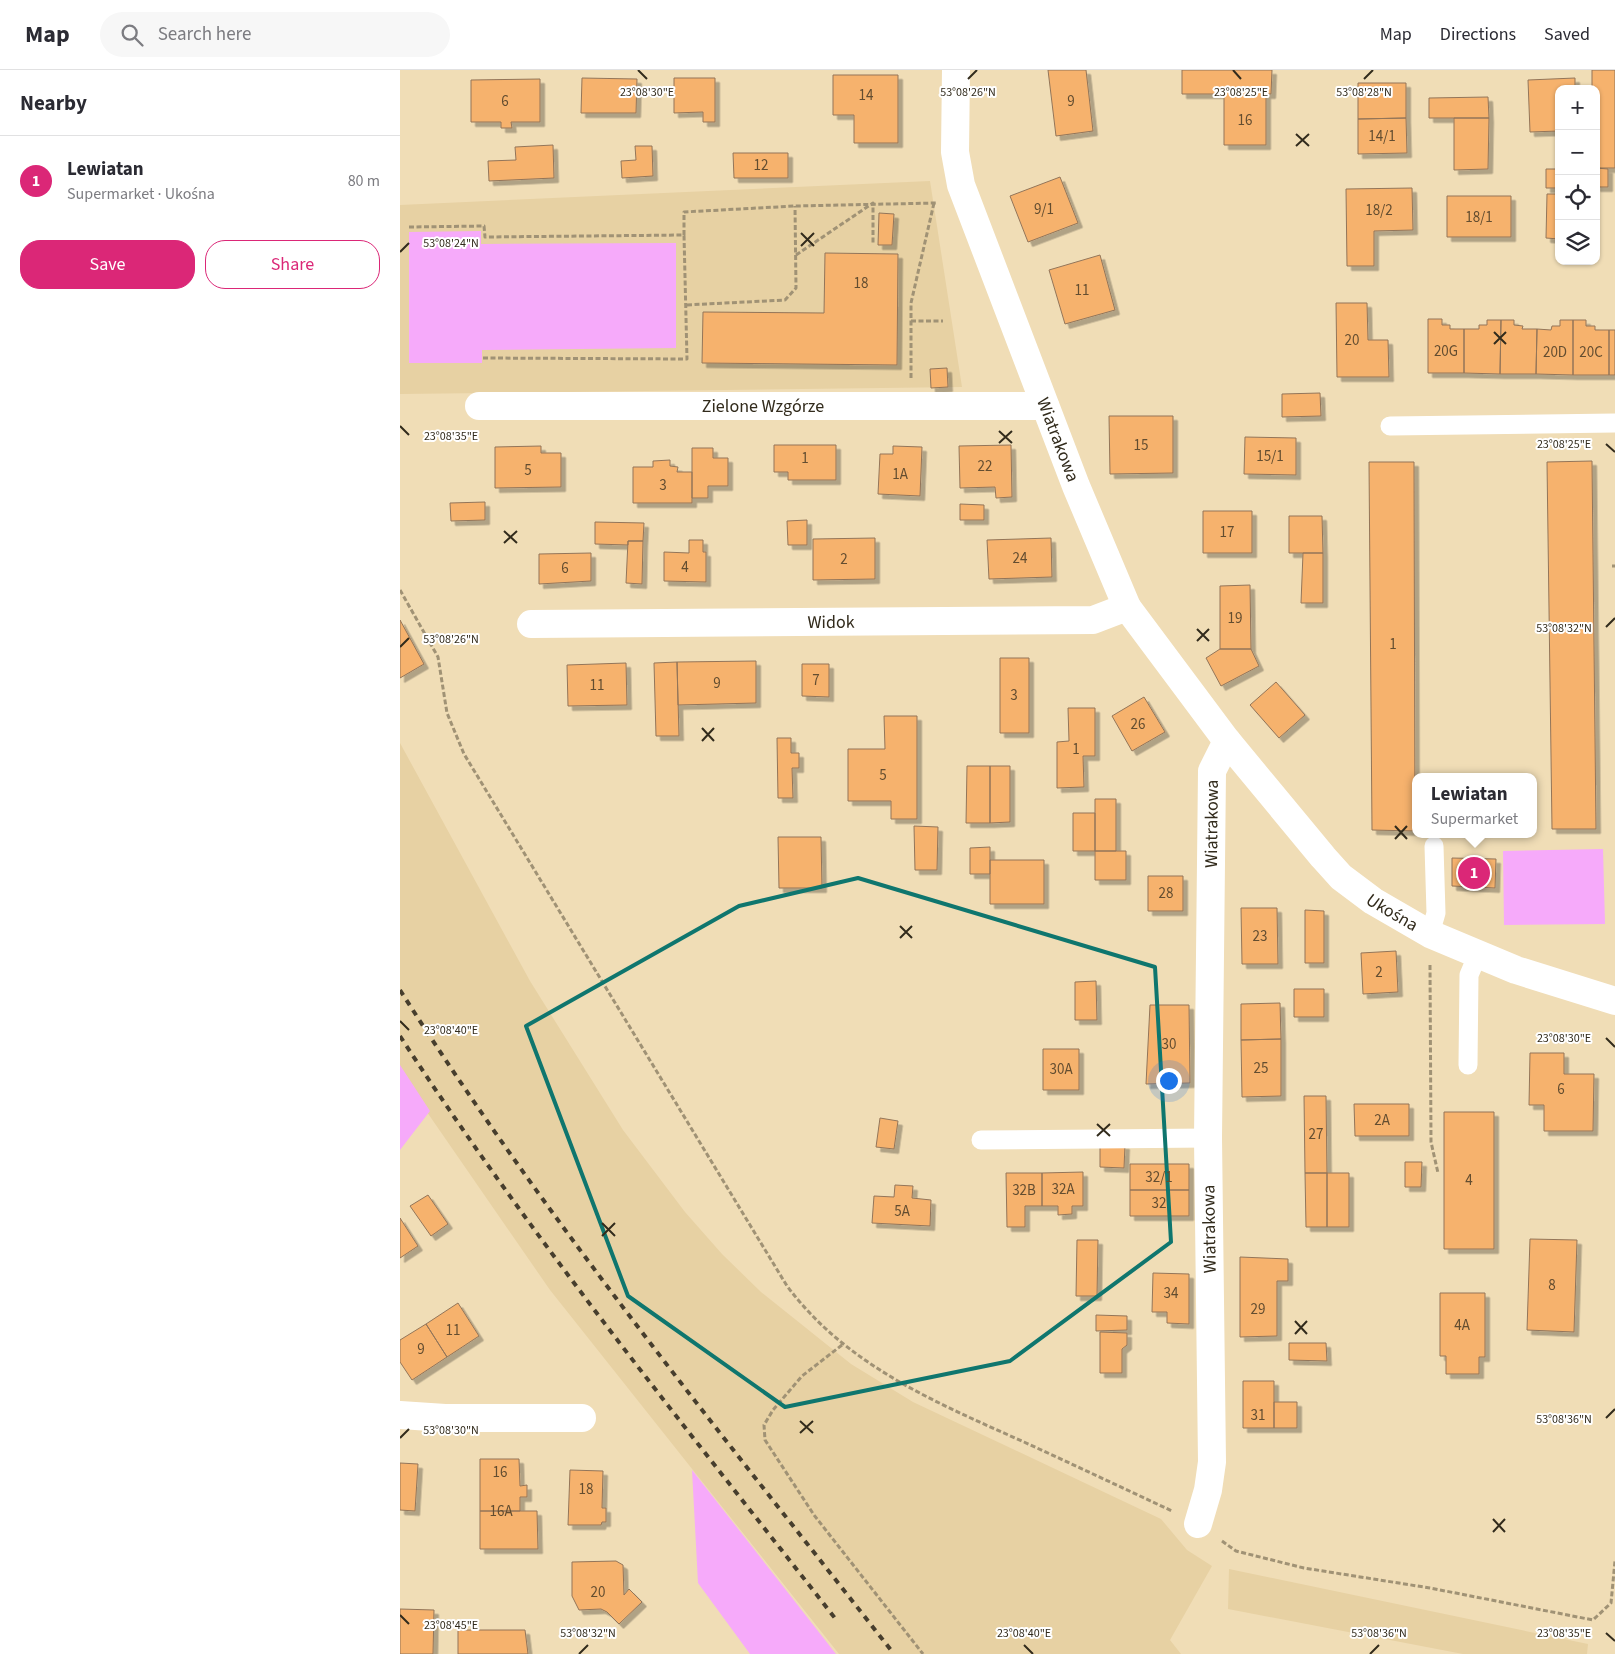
<!DOCTYPE html>
<html lang="en">
<head>
<meta charset="utf-8">
<style>
	:root { --surface:#fff; --page:#f7f7f7; --text:#2b2b33; --muted:#7c7c81; --line:#e1e1e2; --accent:#db2777 }
	body { margin:0; font-family:"Source Sans 3",sans-serif; background:var(--page); color:var(--text) }
	.controls { position:absolute; right:15px; top:15px; display:grid; overflow:hidden; border-radius:10px; box-shadow:0 1px 4px #0004 }
	.controls button { width:45px; height:45px; display:grid; place-items:center; padding:0; border:0; border-bottom:1px solid var(--line); background:var(--surface); color:var(--text); font:25px sans-serif }
	.you { position:absolute; left:768px; top:1010px; width:18px; height:18px; margin:-12px; border:4px solid #fff; border-radius:50%; background:#1a73e8; box-shadow:0 0 0 8px #1a73e833 }
	.badge { display:grid; place-items:center; width:32px; height:32px; border-radius:50%; background:var(--accent); color:#fff; font-size:16px; font-weight:700 }
	.pin { position:absolute; translate:-50% -50%; border:2px solid #fff; box-shadow:0 1px 5px #0006 }
	.popup { position:absolute; left:1012px; top:703px; width:125px; height:65px; box-sizing:border-box; display:grid; place-content:center; border-radius:10px; background:var(--surface); filter:drop-shadow(0 1px 4px #0005); font-size:16px; white-space:nowrap; color:var(--muted) }
	.popup b { font-size:19px; color:var(--text) }
	.popup::after { content:''; position:absolute; left:50%; top:100%; margin-left:-10px; border:10px solid transparent; border-top-color:var(--surface) }
	.list { margin:0; padding:0; list-style:none }
	h2 { display:flex; justify-content:space-between; align-items:center; height:65px; margin:0; padding:0 20px; font-size:21px }
	h2 small { font-size:16px; font-weight:400; color:var(--muted) }
	.list li { display:grid; grid-template-columns:32px 1fr auto; gap:15px; align-items:center; box-sizing:border-box; height:90px; padding:0 20px; border-top:1px solid var(--line) }
	.list b { display:block; font-size:19px; white-space:nowrap }
	.list p { margin:0; font-size:16px; white-space:nowrap; color:var(--muted) }
	.list em { font-size:16px; font-style:normal; color:var(--muted) }
	.actions { display:flex; gap:10px; padding:15px 20px }
	.actions a { flex:1; padding:11px 0; border:1px solid var(--accent); border-radius:20px; text-align:center; font-size:18px; color:var(--accent) }
	.actions .main { background:var(--accent); color:#fff }
	.icon { flex:none; width:28px; height:28px; fill:none; stroke:currentColor; stroke-width:2; stroke-linecap:round; stroke-linejoin:round }
	.map { position:relative; flex:none; width:1215px; height:1584px; overflow:hidden }
	header { display:flex; align-items:center; gap:30px; box-sizing:border-box; height:70px; padding:0 25px; background:var(--surface); border-bottom:1px solid var(--line) }
	header strong { font-size:24px }
	nav { display:flex; gap:28px; margin-inline-start:auto; font-size:18px }
	.search { width:350px; height:45px; background:var(--page); display:flex; align-items:center; gap:12px; box-sizing:border-box; padding:0 18px; border-radius:28px; color:var(--muted); font-size:19px }
	main { display:flex }
	aside { flex:1; background:var(--surface) }
	.map>svg:first-child { display:block }
</style>
</head>
<body>
<header>
<strong>Map</strong>
<div class="search"><svg class="icon" aria-label="search" viewBox="0 0 24 24"><circle cx="10" cy="10" r="6"/><path d="M15 15l6 6"/></svg>Search here</div>
<nav><a>Map</a><a>Directions</a><a>Saved</a></nav>
</header>
<main>
<aside>
<h2>Nearby<small></small></h2>
<ul class="list">
<li><span class="badge">1</span><div><b>Lewiatan</b><p>Supermarket · Ukośna</p></div><em>80 m</em></li>
</ul>
<div class="actions"><a class="main">Save</a><a>Share</a></div>
</aside>
<div class="map">
<svg width="1215" height="1584" viewBox="0 0 1215 1584">
	<defs>
		<filter id="shadow"><feDropShadow dx="4.5" dy="4.5" stdDeviation="0" flood-color="#0004"/></filter>
	</defs>
	<rect width="100%" height="100%" fill="#f0ddb6"/>
	<path fill="#e7d1a3" d="M530,111L562,317L0,324V135Z
		M0,673L130,911L223,1060L285,1142L322,1184L361,1222L451,1294L513,1332L761,1449L787,1480L812,1496L770,1570L781,1584H439L150,1220L0,1003Z
		M829,1499L1188,1574L1187,1584H1063L828,1539Z"/>
	<path fill="#f6aafa" d="M81,161V174L276,173V278L82,280V293H9V162Z
		M1203,779L1205,854L1104,855L1103,781Z
		M0,995L30,1041L0,1080Z
		M292,1400L436,1584H350L298,1513Z"/>
	<path fill="#f6b26d" stroke="#937559" filter="url(#shadow)" d="M648,0H686L693,61L656,66Z
		M782,0H872L871,24H866V75H824V24H782Z
		M1192,0H1215V98H1196V19H1192Z
		M433,5H498V73H454V45H433Z
		M182,8L237,9L236,43H181Z
		M274,8H315V52H303V42L274,43Z
		M1175,8V19H1159V61L1130,62L1128,10Z
		M140,9V52H111L112,58H101V52H71V10Z
		M958,13H1006V48L958,49Z
		M1088,27L1089,48H1029V28Z
		M1006,48L1007,83L958,84V49Z
		M1054,48H1089L1088,99L1054,100Z
		M153,75L154,108L89,111L88,91L116,90L115,77Z
		M235,76H252L253,106L222,108L221,91L236,90Z
		M333,83H388V108H334Z
		M1196,98L1208,99V117H1196Z
		M1146,99H1159V118H1146Z
		M660,107L678,153L628,172L610,126Z
		M1012,118L1013,160L974,161V196H947L946,119Z
		M1147,124H1159V169L1146,168Z
		M1047,126H1111V167H1047Z
		M479,143L494,144L492,175H478Z
		M425,183L498,184L497,295L302,293L303,242L424,243Z
		M700,185L715,240L665,254L649,200Z
		M936,233H967L968,270H988L989,307H937Z
		M1028,249H1042V255H1050V259H1064V303H1028Z
		M1087,250H1101L1100,304L1064,303V259H1079V255H1087Z
		M1101,250H1114V255L1123,256L1122,259H1137L1136,304H1100Z
		M1160,250H1173V305L1136,304L1137,259L1151,260L1152,256H1160Z
		M1173,250H1186V256H1195V260H1209V305H1173Z
		M1209,260H1215V305H1209Z
		M547,298L548,317L531,318L530,299Z
		M920,323L921,346L882,347V324Z
		M709,346H773V403L710,404Z
		M845,367L896,368V405L844,404Z
		M374,375H436V410H388V402H374Z
		M611,375L612,427L596,428L595,417L560,418L559,376Z
		M141,376V383H161V417L95,418V377Z
		M493,376L522,377L520,426L478,424L480,384H493Z
		M292,378H313V388H328V416H308V428H292Z
		M270,390V396L278,397L277,402H292V433H233V397H253V391Z
		M1192,391L1196,759H1152L1147,392Z
		M969,392H1014L1015,761L972,760Z
		M85,432V450L51,451L50,433Z
		M560,434L584,435V450H560Z
		M803,441H852V483H803Z
		M889,446H922L923,483H889Z
		M407,450V475H388L387,451Z
		M195,452L244,453L243,471H228V475L195,474Z
		M475,468V509L413,510V469Z
		M651,468L652,507L589,509L587,470Z
		M289,470H303V482H306V512L264,511V482L289,483Z
		M228,471H243L242,514L226,513Z
		M191,483V511L139,514V484Z
		M903,483H923V533H901Z
		M850,515L851,579H820V516Z
		M0,550L24,594L0,608Z
		M820,579H851L859,596L821,616L806,588Z
		M600,588H629V663H600Z
		M356,591V633L278,635L277,592Z
		M277,592L279,666H256L254,593Z
		M226,593L227,635L168,636L167,595Z
		M402,594H429V627L402,626Z
		M876,612L905,645L879,668L850,635Z
		M744,627L765,662L732,681L712,646Z
		M668,638H695V686H683L684,717L657,718V672L669,671Z
		M484,646H517V749H491V731H448V679H485Z
		M377,668H391V683H399V698H392L393,728H378Z
		M567,696H590V753H566Z
		M590,696H610V752L590,753Z
		M695,729H716V781H695Z
		M673,743H695V781H673Z
		M514,756L538,757L537,800H515Z
		M378,767H421L422,818H379Z
		M590,777V804H570V778Z
		M695,781H726V810H695Z
		M1052,788L1096,789L1095,818L1052,816Z
		M590,790H644V834H590Z
		M748,806H783V841H748Z
		M841,838H877L878,894H842Z
		M905,840L924,841V893H905Z
		M996,881L998,922L963,924L961,883Z
		M696,911L697,950H675V912Z
		M894,919H924V947H894Z
		M880,933L881,969L841,970V934Z
		M750,935H789L790,1013L746,1014Z
		M881,969V1026L842,1027L841,970Z
		M643,979H679V1020H643Z
		M1130,983H1164V1004H1194L1193,1061H1144V1035H1129Z
		M904,1026H926L927,1103H905Z
		M954,1034H1009V1066H955Z
		M1044,1042H1094V1179H1044Z
		M480,1048L498,1051L494,1079L476,1077Z
		M700,1074L725,1075L724,1098L700,1097Z
		M1005,1092H1022L1021,1117H1005Z
		M730,1094H789V1120H730Z
		M683,1102V1136H672V1144L658,1145V1136H642V1103Z
		M606,1103H642V1136H625V1157H607Z
		M905,1103H927V1157H906Z
		M927,1103H949V1157H927Z
		M495,1115L513,1116L512,1128L531,1130L530,1156L472,1153L474,1126L494,1127Z
		M730,1120H789V1146H730Z
		M28,1125L48,1154L31,1166L10,1136Z
		M0,1148L18,1176L0,1188Z
		M1130,1169L1177,1170L1174,1262L1127,1260Z
		M677,1170H698L697,1226H676Z
		M840,1187L888,1189V1211H877V1266L840,1267Z
		M753,1203L789,1204V1254L767,1253V1242H752Z
		M1040,1223H1085V1287H1079V1304H1046V1286H1040Z
		M58,1233L79,1266L47,1287L26,1254Z
		M696,1245L727,1246V1260L696,1261Z
		M26,1254L47,1287L12,1310L0,1292V1270Z
		M700,1262L727,1263V1275L722,1279V1303H700Z
		M889,1273H926L927,1291L889,1290Z
		M843,1311H874V1358H843Z
		M874,1332H897V1358H874Z
		M80,1389H119L120,1416L127,1415V1427H120V1441H80Z
		M0,1393L18,1394L15,1441L0,1440Z
		M170,1400L203,1401L202,1438H206V1452H202L201,1455H168Z
		M80,1441H137L138,1479H80Z
		M216,1491L223,1495L224,1525L229,1519L242,1532L219,1554L207,1542L201,1539L179,1540L172,1526V1492Z
		M0,1539L34,1540L33,1584H0Z
		M58,1560H125L128,1584H58Z"/>
	<g fill="none" stroke-linecap="round" stroke-linejoin="round">
		<path stroke="#a09275" stroke-width="3" stroke-dasharray="5 2.5" stroke-linecap="butt" d="M9,157L84,156L85,167L284,165V142L395,136L536,133
			M396,185L473,133V173
			M287,235L385,230L396,218L395,136
			M511,251H543
			M83,288L287,289L284,165
			M511,308V233L534,133
			M1212,496H1215
			M0,520L38,587L47,643L64,684L387,1216C447,1296 535,1332 624,1372C674,1395 723,1418 772,1441
			M1030,895L1031,1072L1038,1103
			M442,1275L402,1306L373,1340L364,1355L365,1370L414,1445L523,1584
			M822,1471L836,1481L904,1498L1030,1518L1193,1550L1211,1533L1215,1491"/>
		<path stroke="#fff" stroke-width="19" d="M990,356L1215,353
			M1030,864L1036,843L1034,776
			M1068,995L1069,905L1078,884
			M581,1070L808,1068"/>
		<g stroke="#fff" stroke-width="28">
			<path id="s1" d="M556,0L555,82L561,115L676,416L727,537L827,671L923,787L941,807L973,831L1030,864L1116,900L1215,931"/>
			<path id="s2" d="M79,336H645"/>
			<path id="s3" d="M131,554L693,550L727,537"/>
			<path d="M0,1345L45,1348H182"/>
			<path id="s4" d="M798,1454L808,1420L812,1392L808,1068L812,701L827,671"/>
		</g>
		<path stroke="#473e2d" stroke-width="4" stroke-dasharray="6 6" stroke-linecap="butt" d="M0,920C148,1153 324,1367 494,1584
			M0,966C133,1171 288,1360 438,1552"/>
	</g>
	<path fill="none" stroke="#0f766e" stroke-width="4" stroke-linejoin="round" d="M458,808L755,897L771,1172L610,1291L385,1337L228,1226L126,956L339,836Z"/>
	<path fill="none" stroke="#322b1c" stroke-width="2" d="M238,0L247,9M833,0L841,9M568,9L577,0M964,9L973,0M896,64L909,76M896,76L909,64M401,163L414,176M401,176L414,163M0,182L9,173M1094,262L1106,274M1094,274L1106,262M0,356L9,365M599,361L612,373M599,373L612,361M1206,374L1215,382M104,461L117,473M104,473L117,461M1206,557L1215,548M797,559L809,571M797,571L809,559M0,577L9,568M302,658L314,671M302,671L314,658M995,756L1007,769M995,769L1007,756M500,856L512,868M500,868L512,856M0,951L9,960M1206,968L1215,977M697,1054L710,1066M697,1066L710,1054M202,1153L215,1166M202,1166L215,1153M895,1251L907,1264M895,1264L907,1251M1206,1348L1215,1339M400,1351L413,1363M400,1363L413,1351M0,1368L9,1359M1093,1449L1105,1462M1093,1462L1105,1449M0,1545L9,1554M1206,1563L1215,1571M624,1575L633,1584M179,1584L188,1575M970,1584L979,1575"/>
	<g text-anchor="middle" stroke-width="4" stroke-linejoin="round" paint-order="stroke">
		<g font-size="15" fill="#634d30">
			<text x="466" y="30">14</text>
			<text x="105" y="36">6</text>
			<text x="671" y="36">9</text>
			<text x="845" y="55">16</text>
			<text x="982" y="71">14/1</text>
			<text x="361" y="100">12</text>
			<text x="644" y="144">9/1</text>
			<text x="979" y="145">18/2</text>
			<text x="1079" y="152">18/1</text>
			<text x="461" y="218">18</text>
			<text x="682" y="225">11</text>
			<text x="952" y="275">20</text>
			<text x="1046" y="286">20G</text>
			<text x="1155" y="287">20D</text>
			<text x="1191" y="287">20C</text>
			<text x="741" y="380">15</text>
			<text x="870" y="391">15/1</text>
			<text x="405" y="393">1</text>
			<text x="585" y="401">22</text>
			<text x="128" y="405">5</text>
			<text x="500" y="409">1A</text>
			<text x="263" y="420">3</text>
			<text x="827" y="467">17</text>
			<text x="620" y="493">24</text>
			<text x="444" y="494">2</text>
			<text x="285" y="502">4</text>
			<text x="165" y="503">6</text>
			<text x="835" y="553">19</text>
			<text x="993" y="579">1</text>
			<text x="416" y="615">7</text>
			<text x="317" y="618">9</text>
			<text x="197" y="620">11</text>
			<text x="614" y="630">3</text>
			<text x="738" y="659">26</text>
			<text x="676" y="684">1</text>
			<text x="483" y="710">5</text>
			<text x="766" y="828">28</text>
			<text x="860" y="871">23</text>
			<text x="979" y="907">2</text>
			<text x="769" y="979">30</text>
			<text x="861" y="1003">25</text>
			<text x="661" y="1004">30A</text>
			<text x="1161" y="1024">6</text>
			<text x="982" y="1055">2A</text>
			<text x="916" y="1069">27</text>
			<text x="759" y="1112">32/1</text>
			<text x="1069" y="1115">4</text>
			<text x="663" y="1124">32A</text>
			<text x="624" y="1125">32B</text>
			<text x="759" y="1138">32</text>
			<text x="502" y="1146">5A</text>
			<text x="1152" y="1220">8</text>
			<text x="771" y="1228">34</text>
			<text x="858" y="1244">29</text>
			<text x="1062" y="1260">4A</text>
			<text x="53" y="1265">11</text>
			<text x="21" y="1284">9</text>
			<text x="858" y="1350">31</text>
			<text x="100" y="1407">16</text>
			<text x="186" y="1424">18</text>
			<text x="101" y="1446">16A</text>
			<text x="198" y="1527">20</text>
		</g>
		<g font-size="18" fill="#322b1c" stroke="#fff">
			<text dy="6" stroke="none"><textPath href="#s2" startOffset="284">Zielone Wzgórze</textPath></text>
			<text dy="6" stroke="none"><textPath href="#s1" startOffset="388">Wiatrakowa</textPath></text>
			<text dy="6" stroke="none"><textPath href="#s3" startOffset="300">Widok</textPath></text>
			<text dy="6" stroke="none"><textPath href="#s4" startOffset="702">Wiatrakowa</textPath></text>
			<text dy="6" stroke="none"><textPath href="#s1" startOffset="976">Ukośna</textPath></text>
			<text transform="translate(809 1159) rotate(-91)" y="6">Wiatrakowa</text>
		</g>
	</g>
	<g font-size="12" text-anchor="middle" fill="#322b1c" stroke="#fff" stroke-width="4" stroke-linejoin="round" paint-order="stroke">
		<text x="247" y="26">23°08'30"E</text>
		<text x="568" y="26">53°08'26"N</text>
		<text x="841" y="26">23°08'25"E</text>
		<text x="964" y="26">53°08'28"N</text>
		<text x="51" y="177">53°08'24"N</text>
		<text x="51" y="370">23°08'35"E</text>
		<text x="1164" y="378">23°08'25"E</text>
		<text x="1164" y="562">53°08'32"N</text>
		<text x="51" y="573">53°08'26"N</text>
		<text x="51" y="964">23°08'40"E</text>
		<text x="1164" y="972">23°08'30"E</text>
		<text x="1164" y="1353">53°08'36"N</text>
		<text x="51" y="1364">53°08'30"N</text>
		<text x="51" y="1559">23°08'45"E</text>
		<text x="1164" y="1567">23°08'35"E</text>
		<text x="188" y="1567">53°08'32"N</text>
		<text x="624" y="1567">23°08'40"E</text>
		<text x="979" y="1567">53°08'36"N</text>
	</g>
</svg>
<div class="controls">
<button>+</button>
<button>−</button>
<button><svg class="icon" aria-label="locate" viewBox="0 0 24 24"><circle cx="12" cy="12" r="6"/><path d="M12 2v4M12 18v4M2 12h4M18 12h4"/></svg></button>
<button><svg class="icon" aria-label="layers" viewBox="0 0 24 24"><path d="M12 4l9 5-9 5-9-5zM3 14l9 5 9-5"/></svg></button>
</div>
<div class="you"></div>
<div class="pin badge" style="left:1074px;top:803px">1</div>
<div class="popup"><b>Lewiatan</b>Supermarket</div>
</div>
</main>
</body>
</html>
